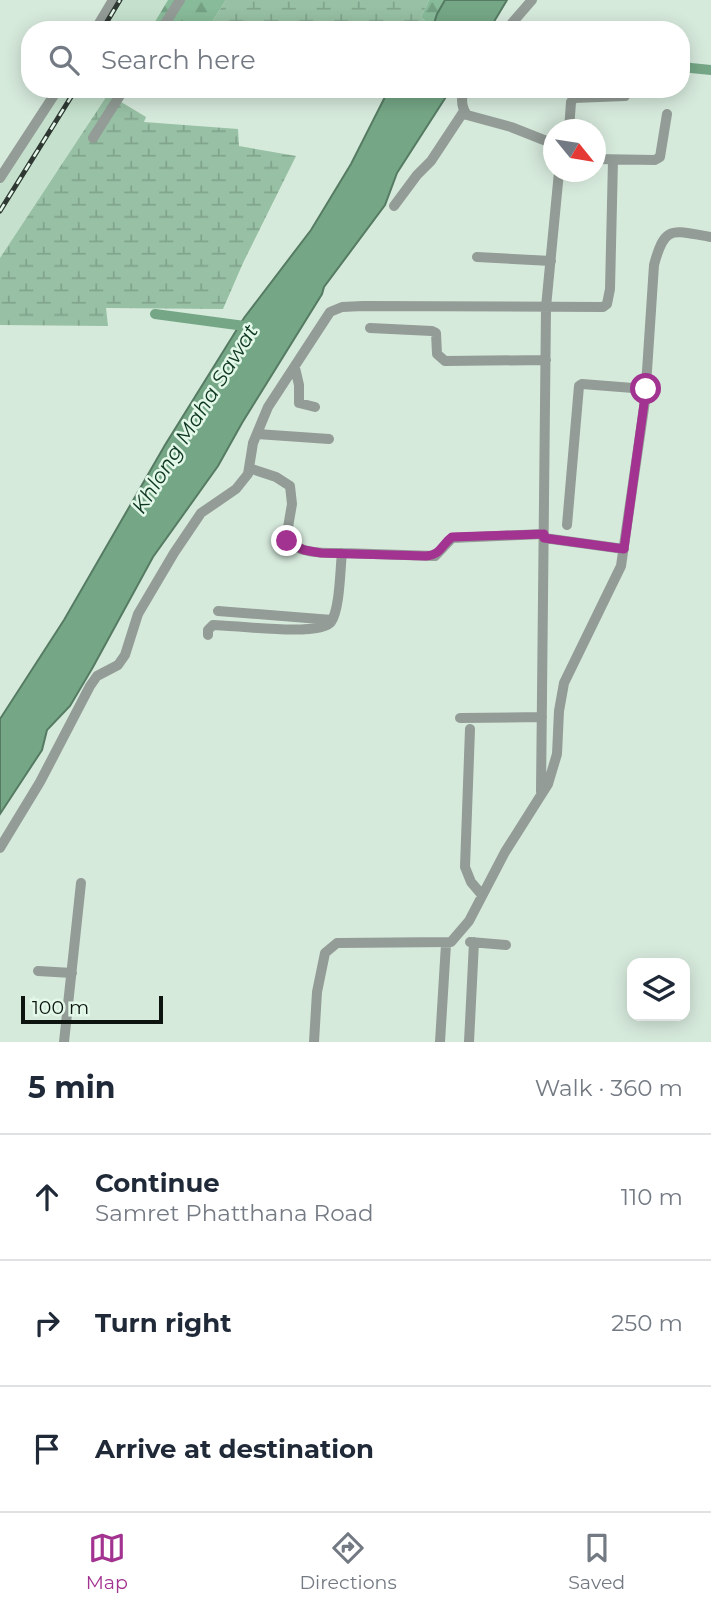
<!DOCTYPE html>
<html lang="en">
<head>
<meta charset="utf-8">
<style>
	:root { --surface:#fff; --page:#f2f2f3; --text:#1f2937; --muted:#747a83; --line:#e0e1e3; --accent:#a33390 }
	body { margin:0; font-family:Montserrat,sans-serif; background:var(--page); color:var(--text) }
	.controls { position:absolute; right:21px; bottom:21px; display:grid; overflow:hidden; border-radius:14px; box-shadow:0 4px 18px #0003 }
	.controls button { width:63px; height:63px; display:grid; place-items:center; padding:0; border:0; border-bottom:2px solid var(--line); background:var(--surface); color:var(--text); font:35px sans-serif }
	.compass { position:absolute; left:543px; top:119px; width:63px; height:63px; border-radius:50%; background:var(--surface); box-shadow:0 4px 18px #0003; rotate:120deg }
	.scale { position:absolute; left:21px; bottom:18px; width:142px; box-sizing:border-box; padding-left:7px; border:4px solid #0d1410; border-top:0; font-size:19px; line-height:24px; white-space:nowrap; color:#0d1410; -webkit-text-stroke:5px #e3f8e9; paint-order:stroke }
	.stop { position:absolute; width:21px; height:21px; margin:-16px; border:5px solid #a33390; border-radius:50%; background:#fff }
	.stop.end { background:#a33390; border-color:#fff; box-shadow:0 2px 7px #0008 }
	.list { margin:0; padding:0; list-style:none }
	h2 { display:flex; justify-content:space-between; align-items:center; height:91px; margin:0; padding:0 28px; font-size:30px }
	h2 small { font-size:23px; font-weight:400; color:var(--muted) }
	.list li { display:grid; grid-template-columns:46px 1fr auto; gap:21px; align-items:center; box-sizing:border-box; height:126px; padding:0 28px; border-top:2px solid var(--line) }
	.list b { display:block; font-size:26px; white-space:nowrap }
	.list p { margin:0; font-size:23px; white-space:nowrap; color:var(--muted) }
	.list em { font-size:23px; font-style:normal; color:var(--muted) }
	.icon { flex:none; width:38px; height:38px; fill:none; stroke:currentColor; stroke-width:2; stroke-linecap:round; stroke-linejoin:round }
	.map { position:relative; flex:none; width:711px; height:1042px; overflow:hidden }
	.search { position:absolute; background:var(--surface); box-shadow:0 4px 18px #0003; left:21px; right:21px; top:21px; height:77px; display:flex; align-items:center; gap:18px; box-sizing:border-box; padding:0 24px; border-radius:28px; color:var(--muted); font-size:26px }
	.sheet { height:469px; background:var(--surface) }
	nav { display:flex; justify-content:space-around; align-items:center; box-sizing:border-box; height:98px; border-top:2px solid var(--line); background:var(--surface); font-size:19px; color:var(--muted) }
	nav a { display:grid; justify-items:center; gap:4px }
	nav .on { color:var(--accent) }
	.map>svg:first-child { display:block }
</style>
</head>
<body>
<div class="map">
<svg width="711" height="1042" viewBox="0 0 711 1042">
	<defs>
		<pattern id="forest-firs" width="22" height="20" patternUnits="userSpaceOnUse" patternTransform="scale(1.75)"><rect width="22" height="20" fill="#8b9"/><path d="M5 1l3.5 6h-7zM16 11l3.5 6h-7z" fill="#74a083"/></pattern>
		<pattern id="wetland-marsh" width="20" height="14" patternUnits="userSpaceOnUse" patternTransform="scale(1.75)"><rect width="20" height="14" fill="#97c0a4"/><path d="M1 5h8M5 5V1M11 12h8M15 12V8" fill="none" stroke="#81a48c"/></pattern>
	</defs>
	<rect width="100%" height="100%" fill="#d6eadc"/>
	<path fill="#c5e1cd" d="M115,0H168L150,30H97Z
		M59,89H111L0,258V184Z"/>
	<path fill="url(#forest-firs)" d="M168,0H226L207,30H150Z
		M429,0H445L437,14L433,28L421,17Z"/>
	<path fill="url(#wetland-marsh)" d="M226,0H429L421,17L433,28L432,30H207Z
		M108,94L146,117L144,122L238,129L239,146L296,156L243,263L223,309L106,308L108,326L0,325V258Z"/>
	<path fill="#75a786" stroke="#567b63" stroke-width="2" d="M445,0H507L489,30H432L437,14Z
		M389,89H451L397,173L385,205L324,287L322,294L242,423L218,466L153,557L93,667L70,706L47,730L42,750L0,814V719L64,620L165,445L244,318L311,230L351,164Z"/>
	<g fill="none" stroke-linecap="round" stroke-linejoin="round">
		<path stroke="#75a786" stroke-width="10" d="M681,67L711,70
			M155,314L252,327"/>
		<path stroke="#939c96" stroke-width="10" d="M95,30L113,0
			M161,30L180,0
			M506,30L532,0
			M464,89C461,98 461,107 467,115L511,127L554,144
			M569,130L571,102L574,98L625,96
			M93,138L124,89
			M596,159L655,160L660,157L667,114
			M0,178L58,89
			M394,206L417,175L431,161L464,111
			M477,257L551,261
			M370,328L432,331L436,333L437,354L445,361L546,360
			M295,368L299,385V403L315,407
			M257,434L329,439
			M567,525L579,386L582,384L646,389
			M544,538L624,549
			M342,553L435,556L452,538L544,534
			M218,611L332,620
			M208,635V630L213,625C234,625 320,637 331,622C340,609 340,570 342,553C325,553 297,554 286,539L292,504L290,486L276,477L249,468
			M460,718L542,717
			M470,729L465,867L471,882L482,895
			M541,792L546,307L559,172
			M0,848L40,782L90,686L97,676L118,665L125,655L138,614L174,553L201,513L236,489L248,474L253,443L268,407L330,312L342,307L363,306L603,307L607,304L610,289L613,160
			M470,942L506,945
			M38,971L72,973
			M64,1042L81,883
			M314,1042L317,992L325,953L337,943L451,942L469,921L505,852L548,784L557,754L559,711L564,683L621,566L645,401L654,265C665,223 673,231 711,237
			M440,1042L446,944
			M469,1042L474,942"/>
		<g stroke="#2f3832" stroke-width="5">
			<path id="rail" d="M102,30L120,0
				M0,211L76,89"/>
		</g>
		<use href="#rail" stroke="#e3f8e9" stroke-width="2.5" stroke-dasharray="8" stroke-linecap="butt"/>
	</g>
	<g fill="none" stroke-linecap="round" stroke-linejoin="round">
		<path stroke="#a33390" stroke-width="9" d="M287,541L304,550L321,553L426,556C441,555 441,545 452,537L544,534V538L624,549L646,389"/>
	</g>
	<g text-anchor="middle" stroke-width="5" stroke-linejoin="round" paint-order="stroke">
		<g font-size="21" font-style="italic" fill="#0e3720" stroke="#e3f8e9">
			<text transform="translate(195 419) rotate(-58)" y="7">Khlong Maha Sawat</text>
		</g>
	</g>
</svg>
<div class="controls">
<button><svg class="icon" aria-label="layers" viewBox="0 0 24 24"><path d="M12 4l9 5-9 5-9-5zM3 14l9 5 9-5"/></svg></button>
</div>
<svg class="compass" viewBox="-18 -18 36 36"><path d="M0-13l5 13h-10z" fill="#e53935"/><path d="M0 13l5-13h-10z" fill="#747a83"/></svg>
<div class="scale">100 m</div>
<div class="stop" style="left:646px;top:389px"></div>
<div class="stop end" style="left:287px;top:541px"></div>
<div class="search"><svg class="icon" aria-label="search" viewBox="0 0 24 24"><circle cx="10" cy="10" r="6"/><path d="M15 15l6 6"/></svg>Search here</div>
</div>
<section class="sheet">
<h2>5 min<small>Walk · 360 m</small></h2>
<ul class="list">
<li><svg class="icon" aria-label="ahead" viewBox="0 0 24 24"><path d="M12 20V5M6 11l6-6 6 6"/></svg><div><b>Continue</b><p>Samret Phatthana Road</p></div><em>110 m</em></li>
<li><svg class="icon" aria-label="right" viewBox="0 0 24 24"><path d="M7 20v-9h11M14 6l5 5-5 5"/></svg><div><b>Turn right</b></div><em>250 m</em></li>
<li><svg class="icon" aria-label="arrive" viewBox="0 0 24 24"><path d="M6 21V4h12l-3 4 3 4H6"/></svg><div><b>Arrive at destination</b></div></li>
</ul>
</section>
<nav>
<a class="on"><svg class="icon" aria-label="map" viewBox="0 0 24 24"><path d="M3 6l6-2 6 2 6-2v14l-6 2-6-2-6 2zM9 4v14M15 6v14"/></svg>Map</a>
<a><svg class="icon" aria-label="directions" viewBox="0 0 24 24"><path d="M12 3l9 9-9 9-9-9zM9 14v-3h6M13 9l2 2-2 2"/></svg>Directions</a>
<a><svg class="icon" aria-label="saved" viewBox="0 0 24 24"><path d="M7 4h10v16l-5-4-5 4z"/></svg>Saved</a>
</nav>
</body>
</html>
